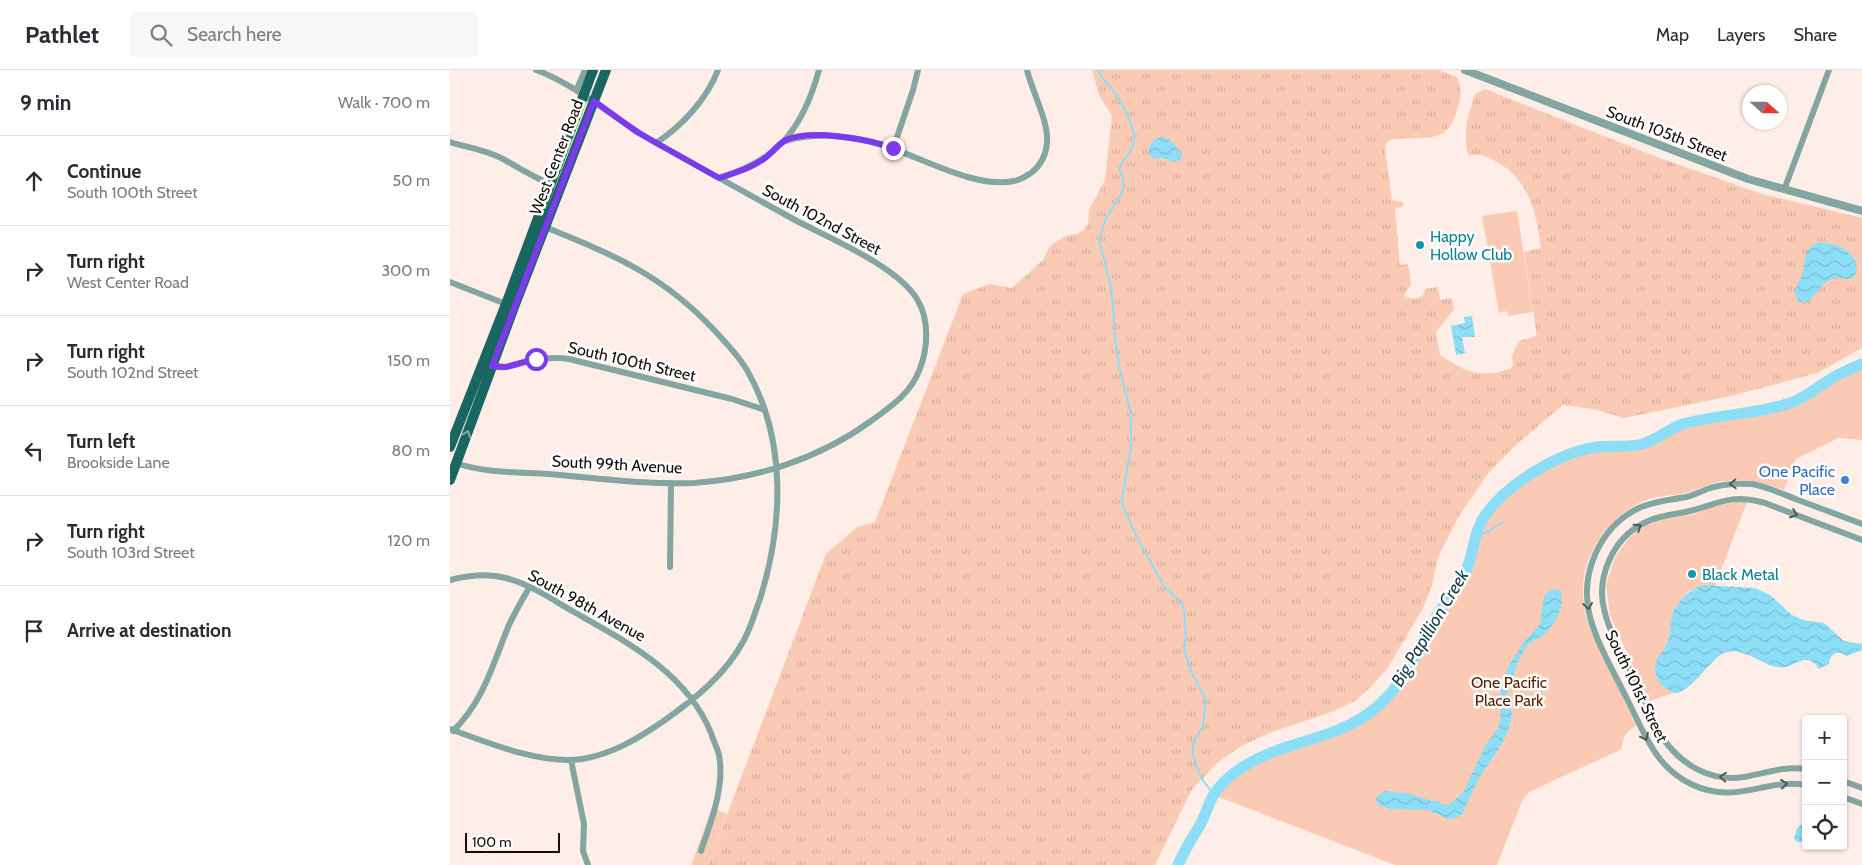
<!DOCTYPE html>
<html lang="en">
<head>
<meta charset="utf-8">
<style>
	:root { --surface:#fff; --page:#f7f7f7; --text:#2b2b33; --muted:#7c7c81; --line:#e1e1e2 }
	body { margin:0; font-family:Cabin,sans-serif; background:var(--page); color:var(--text) }
	.controls { position:absolute; right:15px; bottom:15px; display:grid; overflow:hidden; border-radius:5px; box-shadow:0 1px 4px #0004 }
	.controls button { width:45px; height:45px; display:grid; place-items:center; padding:0; border:0; border-bottom:1px solid var(--line); background:var(--surface); color:var(--text); font:25px sans-serif }
	.compass { position:absolute; left:1292px; top:15px; width:45px; height:45px; border-radius:50%; background:var(--surface); box-shadow:0 1px 4px #0004; rotate:111deg }
	.scale { position:absolute; left:15px; bottom:12px; width:95px; box-sizing:border-box; padding-left:5px; border:2px solid #150d09; border-top:0; font-size:14px; line-height:18px; white-space:nowrap; color:#150d09; -webkit-text-stroke:4px #fff; paint-order:stroke }
	.stop { position:absolute; width:15px; height:15px; margin:-11px; border:4px solid #7c3aed; border-radius:50%; background:#fff }
	.stop.end { background:#7c3aed; border-color:#fff; box-shadow:0 1px 5px #0008 }
	.list { margin:0; padding:0; list-style:none }
	h2 { display:flex; justify-content:space-between; align-items:center; height:65px; margin:0; padding:0 20px; font-size:21px }
	h2 small { font-size:16px; font-weight:400; color:var(--muted) }
	.list li { display:grid; grid-template-columns:32px 1fr auto; gap:15px; align-items:center; box-sizing:border-box; height:90px; padding:0 20px; border-top:1px solid var(--line) }
	.list b { display:block; font-size:19px; white-space:nowrap }
	.list p { margin:0; font-size:16px; white-space:nowrap; color:var(--muted) }
	.list em { font-size:16px; font-style:normal; color:var(--muted) }
	.icon { flex:none; width:28px; height:28px; fill:none; stroke:currentColor; stroke-width:2; stroke-linecap:round; stroke-linejoin:round }
	.map { position:relative; flex:none; width:1412px; height:795px; overflow:hidden }
	header { display:flex; align-items:center; gap:30px; box-sizing:border-box; height:70px; padding:0 25px; background:var(--surface); border-bottom:1px solid var(--line) }
	header strong { font-size:24px }
	nav { display:flex; gap:28px; margin-inline-start:auto; font-size:18px }
	.search { width:350px; height:45px; background:var(--page); display:flex; align-items:center; gap:12px; box-sizing:border-box; padding:0 18px; border-radius:5px; color:var(--muted); font-size:19px }
	main { display:flex }
	aside { flex:1; background:var(--surface) }
	.map>svg:first-child { display:block }
</style>
</head>
<body>
<header>
<strong>Pathlet</strong>
<div class="search"><svg class="icon" aria-label="search" viewBox="0 0 24 24"><circle cx="10" cy="10" r="6"/><path d="M15 15l6 6"/></svg>Search here</div>
<nav><a>Map</a><a>Layers</a><a>Share</a></nav>
</header>
<main>
<aside>
<h2>9 min<small>Walk · 700 m</small></h2>
<ul class="list">
<li><svg class="icon" aria-label="ahead" viewBox="0 0 24 24"><path d="M12 20V5M6 11l6-6 6 6"/></svg><div><b>Continue</b><p>South 100th Street</p></div><em>50 m</em></li>
<li><svg class="icon" aria-label="right" viewBox="0 0 24 24"><path d="M7 20v-9h11M14 6l5 5-5 5"/></svg><div><b>Turn right</b><p>West Center Road</p></div><em>300 m</em></li>
<li><svg class="icon" aria-label="right" viewBox="0 0 24 24"><path d="M7 20v-9h11M14 6l5 5-5 5"/></svg><div><b>Turn right</b><p>South 102nd Street</p></div><em>150 m</em></li>
<li><svg class="icon" aria-label="left" viewBox="0 0 24 24"><path d="M17 20v-9H6M10 6l-5 5 5 5"/></svg><div><b>Turn left</b><p>Brookside Lane</p></div><em>80 m</em></li>
<li><svg class="icon" aria-label="right" viewBox="0 0 24 24"><path d="M7 20v-9h11M14 6l5 5-5 5"/></svg><div><b>Turn right</b><p>South 103rd Street</p></div><em>120 m</em></li>
<li><svg class="icon" aria-label="arrive" viewBox="0 0 24 24"><path d="M6 21V4h12l-3 4 3 4H6"/></svg><div><b>Arrive at destination</b></div></li>
</ul>
</aside>
<div class="map">
<svg width="1412" height="795" viewBox="0 0 1412 795">
	<defs>
		<pattern id="grass-tufts" width="24" height="20" patternUnits="userSpaceOnUse" patternTransform="scale(1.25)"><rect width="24" height="20" fill="#facab5"/><path d="M3 7l-1-3M5 7V3M7 7l1-3M15 17l-1-3M17 17v-4M19 17l1-3" fill="none" stroke="#d5ac9a"/></pattern>
		<pattern id="water-waves" width="16" height="10" patternUnits="userSpaceOnUse" patternTransform="scale(1.25)"><rect width="16" height="10" fill="#8cdef6"/><path d="M0 5q4-4 8 0t8 0" fill="none" stroke="#78bdd2"/></pattern>
	</defs>
	<rect width="100%" height="100%" fill="#feeee7"/>
	<path fill="url(#grass-tufts)" d="M642,0H988L1007,7C1013,22 1011,25 1007,41C996,78 969,64 941,70L937,72L935,78L942,130L953,132V137L945,138L950,195L958,194L961,214L954,225C960,230 967,230 973,225L975,219L988,217L990,230L1002,228L1004,239L986,262L990,285C1016,302 1029,309 1060,299L1063,295L1062,286L1069,271L1086,266V259L1074,182L1091,178C1086,143 1080,111 1047,92C1037,86 1029,83 1018,85C1013,59 1018,48 1025,24L1035,19L1207,87L1289,116L1312,124L1412,148V278L1367,303L1281,326L1174,348L1143,339L1113,335L1068,373L1040,401L1010,444L988,487L982,515L973,538L937,599L921,617L905,631L884,641L822,662L791,676L767,693L741,721L705,795H258L376,484L407,457L425,452L513,224L540,214L562,218L593,190L600,176L615,166L627,164L634,160L638,154L639,140L655,110L662,46L650,27Z"/>
	<path fill="#facab5" d="M1067,141L1083,242L1058,246L1057,241L1049,243L1032,146Z
		M1412,294V370L1388,368L1346,389L1334,420C1311,411 1288,407 1264,413C1253,416 1243,422 1231,424C1219,426 1206,426 1194,431C1155,448 1127,491 1134,535C1136,554 1146,571 1154,588C1165,610 1176,633 1186,656C1176,661 1172,668 1172,679L1079,722L1072,731L1047,795H945L764,725C805,671 877,678 926,638C958,611 965,581 985,548C995,531 1009,518 1017,499C1025,480 1022,464 1035,445C1057,413 1109,383 1147,377C1162,375 1177,378 1192,374C1207,370 1218,359 1233,354C1253,348 1274,347 1295,344C1310,342 1325,338 1339,333C1353,329 1364,320 1375,313C1387,305 1399,299 1412,294Z
		M1286,432H1297L1265,516C1222,514 1229,545 1217,573C1213,582 1204,591 1205,601C1206,612 1215,618 1224,623L1199,631L1160,545L1156,515L1165,487L1180,467L1195,456L1214,449L1244,444L1267,435Z
		M262,738L277,744L258,795H241Z"/>
	<path fill="url(#water-waves)" d="M711,67C723,69 724,76 732,83L731,90L723,92L713,88H703L699,85C697,77 702,69 711,67Z
		M1370,172C1387,173 1411,183 1406,204L1401,209C1396,210 1390,207 1385,208C1372,211 1367,224 1358,232H1349L1344,223C1346,217 1350,211 1352,205C1356,191 1352,177 1370,172Z
		M1022,246L1025,267H1012L1015,283L1006,285L1001,256L1015,253L1014,247Z
		M1254,515L1305,518L1320,525L1342,545L1353,550L1374,553L1394,571L1412,574V580L1397,586L1391,583H1385L1380,588L1379,594L1369,599C1355,578 1344,601 1327,597C1310,594 1289,574 1272,584C1257,593 1241,623 1224,623C1214,618 1206,612 1205,600C1204,589 1213,582 1217,573C1221,564 1220,555 1222,546C1226,531 1240,519 1254,515Z
		M1102,519L1109,520L1111,523L1112,534L1106,550L1094,565L1078,574L1067,594L1057,624L1062,645L1058,661L1049,679L1028,709L1013,743L1006,748L998,749L979,740L941,739L930,736L926,732L927,727L934,721L957,723L982,731H989L991,734L996,735L1002,733L1014,721L1035,676L1048,658L1051,648L1050,626L1054,608L1060,594L1073,573L1090,554L1094,526Z
		M1352,754L1356,755V771L1347,772L1344,769L1347,758Z"/>
	<g fill="none" stroke-linecap="round" stroke-linejoin="round">
		<path stroke="#8cdef6" stroke-width="2" d="M648,0C652,9 658,14 664,22C672,32 686,59 684,72C682,82 673,89 669,99L673,108L674,117L671,125L656,148L649,170L660,212L663,234L665,267L669,296L681,344V378L672,428L673,436L689,471L714,516L731,532L734,538L736,566L734,578L741,601L755,628V639L753,656L743,673V686L752,709L764,725
			M1025,467L1039,461L1053,452"/>
		<path stroke="#8cdef6" stroke-width="11" d="M728,795C734,781 742,768 750,755C755,746 758,735 763,726C779,698 817,683 846,674C876,665 904,657 928,636C959,608 965,582 985,549C994,533 1007,520 1015,503C1025,483 1022,463 1036,444C1058,413 1110,382 1147,377C1162,375 1177,378 1192,374C1207,370 1218,359 1233,354C1268,344 1305,345 1340,333C1353,329 1364,320 1376,312C1387,305 1399,299 1412,294"/>
		<path stroke="#83a6a2" stroke-width="6" d="M127,19L135,0
			M335,71C363,63 393,65 422,72C463,82 523,120 564,111C570,110 576,106 581,103C590,96 596,85 597,73C599,52 582,21 577,0
			M0,72C16,77 34,80 49,87C67,96 82,107 101,114
			M206,73C232,56 257,29 268,0
			M443,79L463,20L468,0
			M269,108C328,91 353,58 369,0
			M1334,120L1379,0
			M0,212L56,234
			M42,296C57,301 72,291 86,289C97,288 108,287 119,289L282,329L315,340
			M6,393C33,403 70,402 98,404C146,408 195,415 244,413C307,409 370,388 421,351C440,337 460,324 469,301C478,279 480,250 467,229C447,196 379,168 345,150C299,125 253,99 206,73C165,50 131,17 86,0
			M220,497L221,413
			M0,510C19,505 37,503 56,508C80,514 103,530 124,542C177,572 237,603 261,663C263,670 267,677 269,685C275,717 261,751 251,781
			M0,659C39,673 91,695 132,689C163,684 189,668 215,650C246,628 276,604 294,570C301,557 305,542 310,529C333,456 337,371 298,302C290,287 277,274 265,261C213,205 164,185 95,157
			M3,661C34,631 43,593 59,555C65,542 72,530 79,518
			M121,690L134,754L133,781L138,795
			M1356,699C1332,696 1317,703 1294,707C1260,712 1231,695 1212,667C1199,639 1185,612 1173,585C1166,571 1158,558 1155,543C1145,509 1162,469 1194,453C1205,447 1217,445 1230,443C1266,437 1275,422 1315,433L1412,470
			M1393,711L1412,718
			M1356,715C1313,708 1286,736 1241,714C1205,697 1194,662 1177,629C1165,604 1147,574 1140,547C1129,505 1149,457 1189,438C1204,431 1220,430 1236,427C1244,425 1250,422 1257,419C1271,414 1287,413 1302,414C1318,417 1333,424 1348,430C1370,438 1391,446 1412,454
			M1393,727L1412,734"/>
		<path stroke="#83a6a2" stroke-width="8" d="M1015,0L1298,109L1412,141"/>
		<path stroke="#196760" stroke-width="10" d="M0,377L56,234L143,0
			M0,410L64,237L156,0"/>
	</g>
	<defs><path id="oneway-chevron" d="M-2-3.5L2.5 0L-2 3.5" fill="none" stroke-width="1.6" stroke-linecap="round" stroke-linejoin="round" transform="scale(1.25)"/></defs>
	<use stroke="#80aba8" href="#oneway-chevron" transform="translate(17 364) rotate(-70)"/>
	<g stroke="#4c5a56">
		<use href="#oneway-chevron" transform="translate(1283 414) rotate(177)"/>
		<use href="#oneway-chevron" transform="translate(1344 444) rotate(21)"/>
		<use href="#oneway-chevron" transform="translate(1188 457) rotate(-33)"/>
		<use href="#oneway-chevron" transform="translate(1138 536) rotate(82)"/>
		<use href="#oneway-chevron" transform="translate(1195 667) rotate(65)"/>
		<use href="#oneway-chevron" transform="translate(1273 707) rotate(-175)"/>
		<use href="#oneway-chevron" transform="translate(1334 714) rotate(-5)"/>
	</g>
	<g fill="none" stroke-linecap="round" stroke-linejoin="round">
		<path stroke="#7c3aed" stroke-width="6" d="M86,289L56,297L42,296L144,31L187,62L269,108C284,103 302,98 315,88C322,83 328,74 336,70C362,59 417,69 443,78"/>
	</g>
	<g fill="#0f9aa8" stroke="#fff" stroke-width="2">
		<circle cx="970" cy="175" r="5"/>
		<circle cx="1242" cy="504" r="5"/>
	</g>
	<circle fill="#3f7fe0" stroke="#fff" stroke-width="2" cx="1395" cy="410" r="5"/>
	<g text-anchor="middle" stroke-width="5" stroke-linejoin="round" paint-order="stroke">
		<g font-size="16" fill="#150d09" stroke="#fff">
			<text transform="translate(1217 63) rotate(21)" y="6">South 105th Street</text>
			<text transform="translate(106 87) rotate(-69)" y="6">West Center Road</text>
			<text transform="translate(372 149) rotate(28)" y="6">South 102nd Street</text>
			<text transform="translate(182 291) rotate(13)" y="6">South 100th Street</text>
			<text transform="translate(167 394) rotate(3)" y="6">South 99th Avenue</text>
			<text transform="translate(137 535) rotate(29)" y="6">South 98th Avenue</text>
			<text transform="translate(1187 616) rotate(64)" y="6">South 101st Street</text>
		</g>
		<g font-size="16" fill="#0d838f" stroke="#fff" text-anchor="start">
			<text x="980" y="172">Happy<tspan x="980" dy="18">Hollow Club</tspan></text>
			<text x="1252" y="510">Black Metal</text>
		</g>
		<g font-size="16" fill="#366cbe" stroke="#fff" text-anchor="end">
			<text x="1385" y="407">One Pacific<tspan x="1385" dy="18">Place</tspan></text>
		</g>
		<g font-size="16" fill="#592001" stroke="#fff">
			<text x="1059" y="618">One Pacific<tspan x="1059" dy="18">Place Park</tspan></text>
		</g>
		<g font-size="18" font-style="italic" fill="#183e48" stroke="#fff">
			<text transform="translate(980 558) rotate(-59)" y="6">Big Papillion Creek</text>
		</g>
	</g>
</svg>
<div class="controls">
<button>+</button>
<button>−</button>
<button><svg class="icon" aria-label="locate" viewBox="0 0 24 24"><circle cx="12" cy="12" r="6"/><path d="M12 2v4M12 18v4M2 12h4M18 12h4"/></svg></button>
</div>
<svg class="compass" viewBox="-18 -18 36 36"><path d="M0-13l5 13h-10z" fill="#e53935"/><path d="M0 13l5-13h-10z" fill="#7c7c81"/></svg>
<div class="scale">100 m</div>
<div class="stop" style="left:86px;top:289px"></div>
<div class="stop end" style="left:443px;top:78px"></div>
</div>
</main>
</body>
</html>
